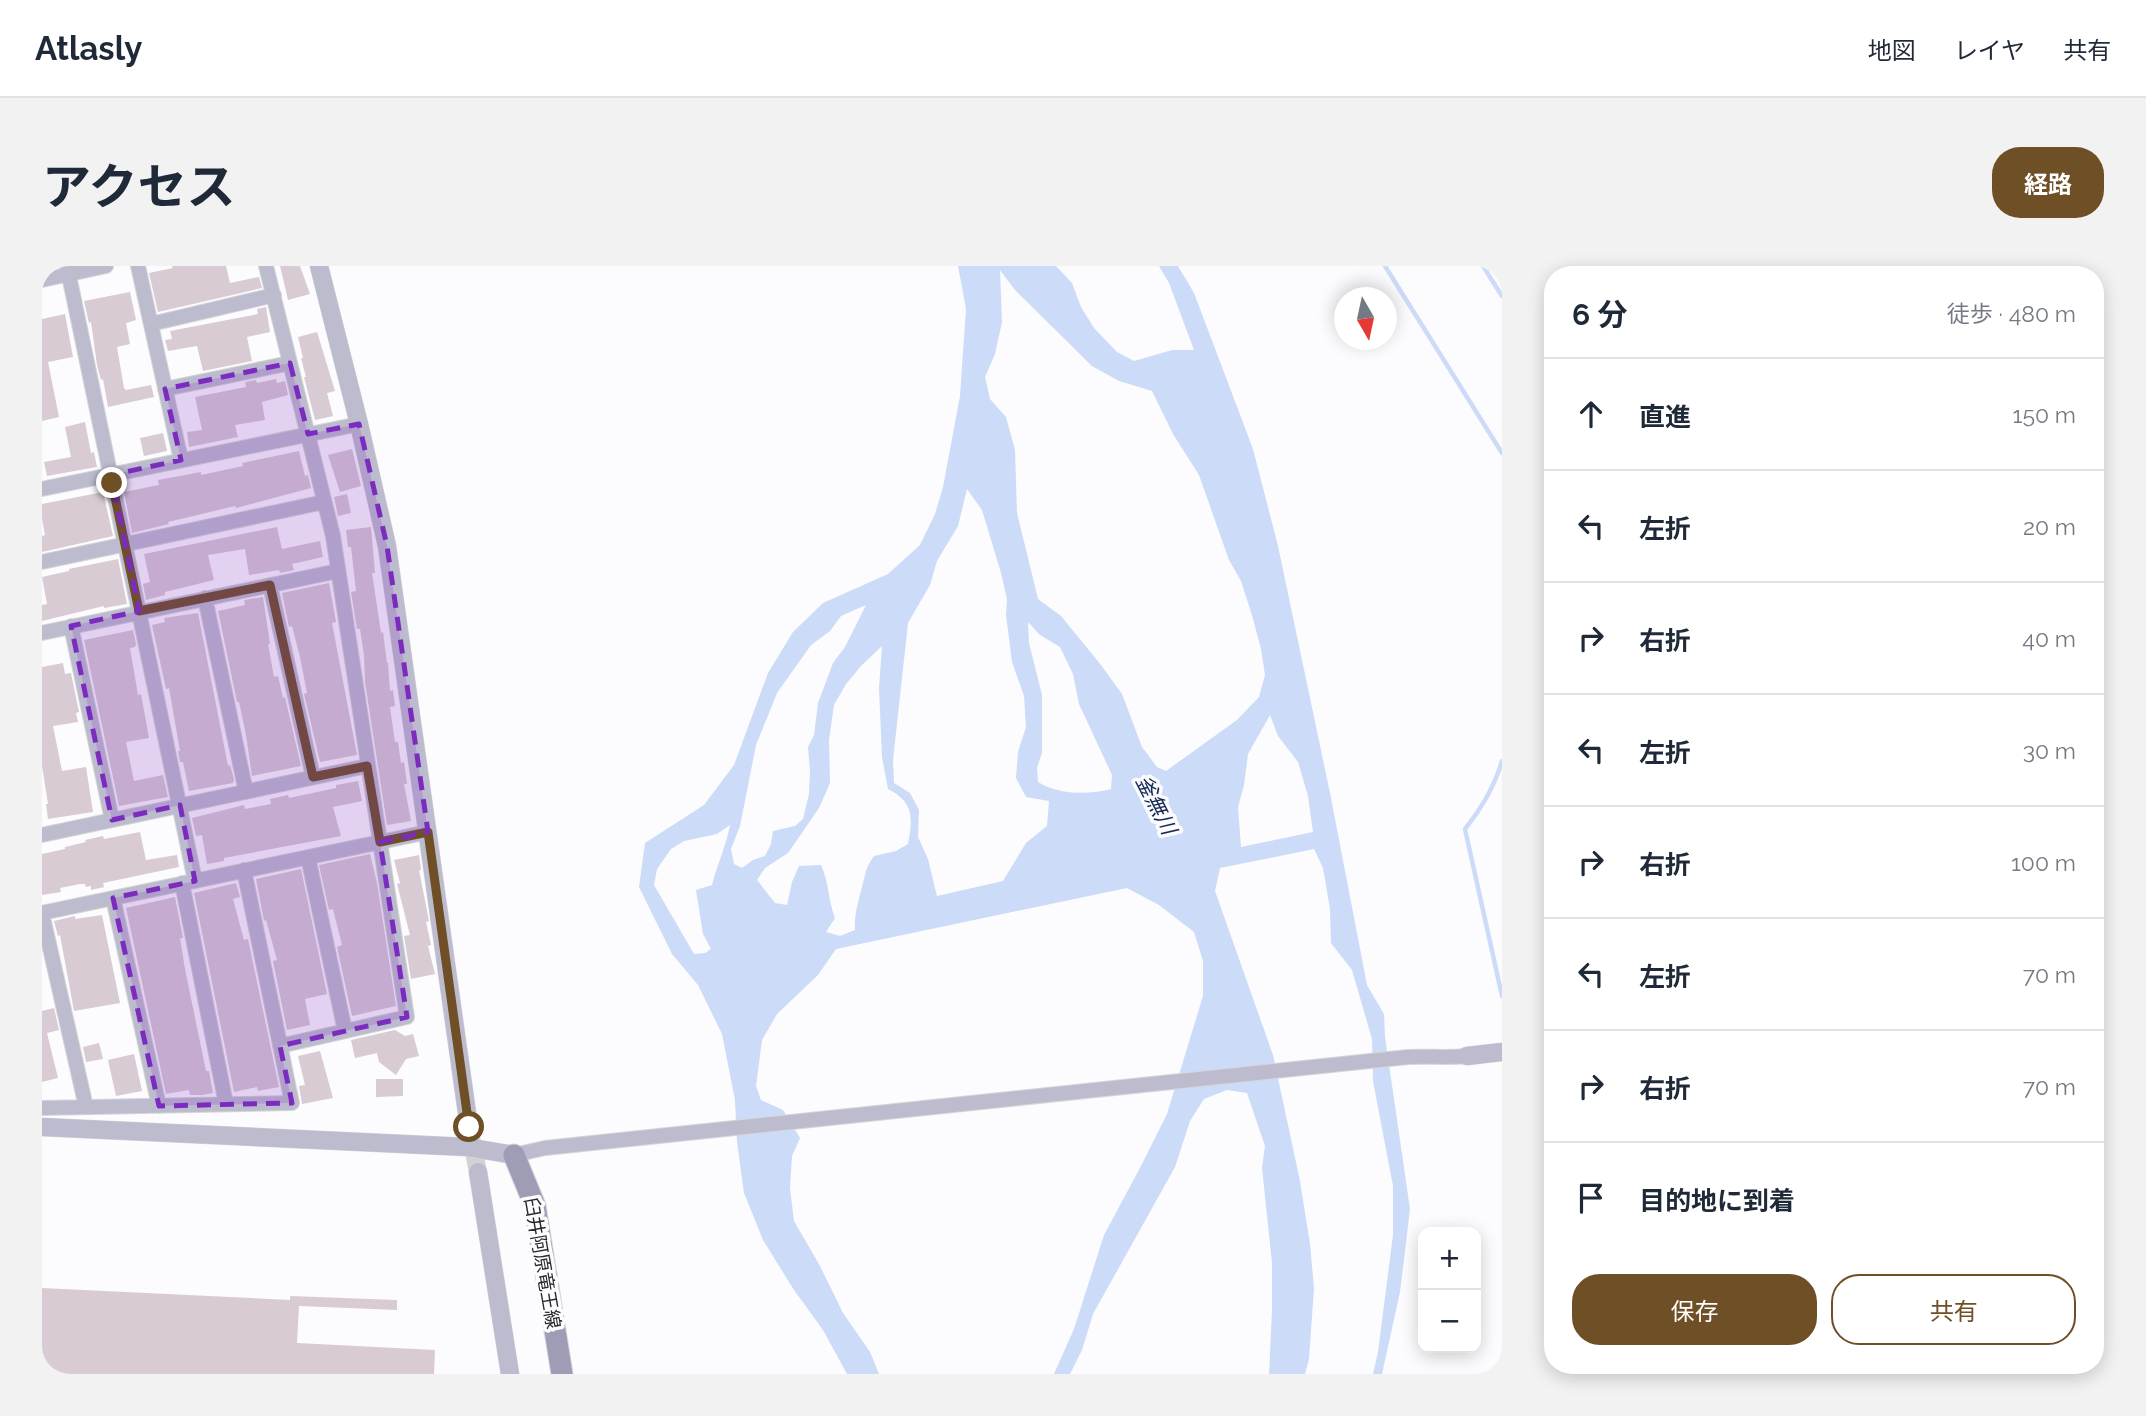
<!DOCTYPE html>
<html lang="ja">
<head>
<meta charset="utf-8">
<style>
	:root { --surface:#fff; --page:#f2f2f3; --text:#1f2937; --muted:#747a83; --line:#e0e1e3; --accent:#6f4f25 }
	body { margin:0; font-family:Raleway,"Noto Sans JP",sans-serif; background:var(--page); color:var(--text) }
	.controls { position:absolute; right:21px; bottom:21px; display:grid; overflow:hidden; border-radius:14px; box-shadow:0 4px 18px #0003 }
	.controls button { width:63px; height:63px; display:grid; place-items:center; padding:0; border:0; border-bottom:2px solid var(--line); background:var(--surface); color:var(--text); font:35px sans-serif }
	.compass { position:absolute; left:1292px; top:21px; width:63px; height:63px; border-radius:50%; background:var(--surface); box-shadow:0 4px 18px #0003; rotate:171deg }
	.stop { position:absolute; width:21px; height:21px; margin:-16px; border:5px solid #6f4f25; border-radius:50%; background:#fff }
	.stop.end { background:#6f4f25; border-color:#fff; box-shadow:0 2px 7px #0008 }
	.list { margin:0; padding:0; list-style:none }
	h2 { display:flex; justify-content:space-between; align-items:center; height:91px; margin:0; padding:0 28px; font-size:30px }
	h2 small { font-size:23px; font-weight:400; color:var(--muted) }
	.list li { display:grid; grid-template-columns:46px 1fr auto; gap:21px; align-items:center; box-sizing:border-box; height:112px; padding:0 28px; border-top:2px solid var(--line) }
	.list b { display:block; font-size:26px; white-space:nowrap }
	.list em { font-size:23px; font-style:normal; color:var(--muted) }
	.actions { display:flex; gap:14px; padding:21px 28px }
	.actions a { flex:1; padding:16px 0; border:2px solid var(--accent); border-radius:28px; text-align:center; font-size:24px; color:var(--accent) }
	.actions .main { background:var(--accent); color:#fff }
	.icon { flex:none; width:38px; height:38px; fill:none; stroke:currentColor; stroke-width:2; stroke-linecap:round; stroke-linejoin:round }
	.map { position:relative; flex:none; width:1460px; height:1108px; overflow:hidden; border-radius:28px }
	header { display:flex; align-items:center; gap:42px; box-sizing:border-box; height:98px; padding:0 35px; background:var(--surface); border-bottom:2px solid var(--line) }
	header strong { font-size:33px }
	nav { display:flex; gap:38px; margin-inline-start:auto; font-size:24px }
	.intro { display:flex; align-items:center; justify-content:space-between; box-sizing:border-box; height:168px; padding:0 42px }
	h1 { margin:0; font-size:49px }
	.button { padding:18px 32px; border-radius:28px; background:var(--accent); color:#fff; font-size:24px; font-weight:700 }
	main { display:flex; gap:42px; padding:0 42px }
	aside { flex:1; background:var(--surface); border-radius:28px; box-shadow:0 4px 18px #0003 }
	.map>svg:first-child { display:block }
</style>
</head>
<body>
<header>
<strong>Atlasly</strong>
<nav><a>地図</a><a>レイヤ</a><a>共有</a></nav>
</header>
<div class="intro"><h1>アクセス</h1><a class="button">経路</a></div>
<main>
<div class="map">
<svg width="1460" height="1108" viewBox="0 0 1460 1108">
	<rect width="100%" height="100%" fill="#fcfbfd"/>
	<path fill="#ccdbf8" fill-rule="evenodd" d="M916,0H1014L1030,17L1039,41L1052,62L1075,86L1092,95L1130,84H1152L1127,17L1117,0H1136L1152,27L1211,183L1236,280L1288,527L1325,719L1342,748L1343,771L1368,943L1358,1026L1340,1108H1331L1336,1086L1351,969V920L1331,815L1330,773L1310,704L1289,677L1288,643L1281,602L1272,583L1178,602L1173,625L1231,789L1258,915L1268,978L1272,1022L1267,1093L1263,1108H1227L1230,1045V997L1220,902L1223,880L1205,827L1185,824L1162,833L1148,855L1133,901L1051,1048L1040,1084L1028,1108H1012L1032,1063L1062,969L1099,900L1125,848L1161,730V695L1152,666L1117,639L1085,622L794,683L776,709L735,748L720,774L714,820L719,834L741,844L758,872L750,890L748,922L752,955L778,1000L801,1047L828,1086L837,1108H805L781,1064L752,1024L721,974L702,927L695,876L693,834L680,768L656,719L630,688L597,621L603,577L662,539L692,499L726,407L751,366L781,337L846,308L878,279L893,248L901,221L918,130L924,43ZM958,4L973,24L1050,100L1077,115L1110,125L1131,168L1157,209L1187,294L1199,315L1210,349L1219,383L1223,409L1217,431L1195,454L1124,505L1115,501L1100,481L1080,428L1059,399L1019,350L996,333L975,247L973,184L964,151L948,133L943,111L953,88L960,56ZM925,223L940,244L959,307L965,333L964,349L970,396L982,430L984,461L976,486L974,512L984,531L1007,535L1005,560L984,577L961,615L895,630L886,593L876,571L877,544L868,527L852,517L851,494L866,357L888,319L895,295L916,260ZM824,339L803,381L791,397L776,437L772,469L766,481L768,506L767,528L761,553L753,560L731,565L729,578L723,590L711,594L700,602L692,598L689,583L698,560L714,479L735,427L769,379L788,365L799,350ZM986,356L998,369L1018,381L1031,408L1037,438L1070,509L1069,523C1046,529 1017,529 996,516L995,502L1000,487V429L987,377ZM840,380L837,422L840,491L846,523C872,536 871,552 866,578L854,585L832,590C823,603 825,604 821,617C817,634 812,647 813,664L798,670L784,666L793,652C786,634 787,616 779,599L757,600L750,616L745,639L733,637L715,614L723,602L746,587L777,542L788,517L787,474L792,439L804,418L819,400ZM1228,449L1236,470L1256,496L1266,530L1271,566L1199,581L1196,541L1202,519L1206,488ZM688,559C684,580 675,599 670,619L654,624L661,668L669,683L663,687L652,688L612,619L615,603L629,583L642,575L675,568Z"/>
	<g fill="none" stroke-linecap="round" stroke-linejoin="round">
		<path stroke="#ccdbf8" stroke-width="4.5" d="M1343,0L1460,187
			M1441,0L1460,30
			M1460,495C1453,519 1439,543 1423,563L1460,730"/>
	</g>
	<path fill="#d8cbd4" d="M130,0H184L188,17L217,11L220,22L116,46L107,7L131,2Z
		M238,0H258L268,28L246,34Z
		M88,26L94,54L84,57L88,78L75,81L82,122L84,124L109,119L112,131L66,141L61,113L59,114L55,99L49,56L47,57L42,35Z
		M224,41L228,66L205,71L210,95L161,105L155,80L126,85L123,74L130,73L128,65L216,48L215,43Z
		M23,48L31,91L6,96L17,151L0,155V53Z
		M275,66L293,125L285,127L291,150L273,154L262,111H264L259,92H261L256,71Z
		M234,113L235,117L243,115L246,129L220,136L223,154L193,159L196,171L147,181L145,166L160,164L153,131L204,121L203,116L214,114L215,117Z
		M43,156L49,187L52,186L55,201L5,210L2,196L29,191L23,161Z
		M121,167L125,185L102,190L98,172Z
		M310,183L319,220L298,226L286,189Z
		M257,185L263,210L266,209L269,222L194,242L193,240L126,256L127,258L90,267L82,226L117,219L116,214L159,206V209L201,200L200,197Z
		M61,226L71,270L0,286V270L3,269L0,253V238Z
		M305,228L309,247L296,250L292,231Z
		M235,261L240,283L278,275L281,291L250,298L252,304L238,307L237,304L207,309L203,283L166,289L172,314L123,326V329L104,334L101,318L108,316L102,288Z
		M329,261L333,307H330L339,367L341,366L345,397H346L348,425L351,424L353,440L348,441L353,476H356L359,497L362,496L365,518H362L369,555L345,559L323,416L322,389L318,363H315L309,326L314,325L309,281H306L304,264Z
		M76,293L85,338L62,342V340L0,355V339L5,338L0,311L27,305V303Z
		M287,317L294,356L290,357L315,489L278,496L262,428L265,427L258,391L250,360L247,361L240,327Z
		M221,331L228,378H226L232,411L236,410L241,432L243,431L259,500L210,510L204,469L197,436H195L176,345L203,339L202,334Z
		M156,347L186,500L188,499L192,513L191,517L147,525L141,496H138L136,485H138L127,422L124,423L110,359L123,356L122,352Z
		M91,364L94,378L93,381L88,382L96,429L99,428L107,472L84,476L92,515L121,509L126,531L77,540L42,374Z
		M21,397L23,408L29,407L37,446L34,447L36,456L11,460L20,505L44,501L51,546L6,553L4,538H6L0,500V401Z
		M316,515L320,535L291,541L299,570L182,592V595L165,598L160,569L154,570L150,552L202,539L203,543L229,538L228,533L246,529L247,532L294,522V519Z
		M98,566L104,594L135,589L137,601L61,617L62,621L49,624V620L44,621L43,618H38L18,622L19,626L0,629V588L23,583V581L44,576L43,574L61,570L62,573Z
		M328,588L335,617L354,740L310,750L295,681L300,679L291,643L287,644L277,599Z
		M377,589L379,604H377L387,655L384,656L389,679L386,680L393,708L369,713L362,670L368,669L355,618L358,617L352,594Z
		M259,603L285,728L263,733L268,759L245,764L231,695L235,694L224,654L222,655L214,613Z
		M194,617L198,631L191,633L202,674L206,673L237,821L216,825L215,821L192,826L152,627Z
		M133,631L141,672H138L143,703L164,805H167L171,827L160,829H148L147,824L124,828L84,642Z
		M60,649L78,737L32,745L18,669L16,670L12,655L33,650V653Z
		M12,742L17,764L5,767L16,812L0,816V745Z
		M353,764L363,770L371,768L377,790L364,793L354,809L337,796L335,787L313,792L309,774Z
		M57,777L61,793L44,796L41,781Z
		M278,785L291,832L260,838L257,820L263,819L256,790Z
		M92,788L100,825L74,830L66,794Z
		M334,813H361V830L334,831Z
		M0,1022L248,1034V1030L355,1034V1044L257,1040L255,1077L393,1084L392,1108H0Z"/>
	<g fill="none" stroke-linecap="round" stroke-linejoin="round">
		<path stroke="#d2d1d3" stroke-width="18" stroke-dasharray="18 9" stroke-linecap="butt" d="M427,861L436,906"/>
		<g stroke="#d6d5d8" stroke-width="16">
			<path id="minor" d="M25,0L153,615
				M96,0L139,194
				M224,0L291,270L365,751L238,780
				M0,14L64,0
				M109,58L232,29
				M123,123L248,97
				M0,223L317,158
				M0,296L282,236
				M228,319L271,511
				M163,332L204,526
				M29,360L70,554
				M0,367L296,305
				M0,569L325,500
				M266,591L303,765
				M140,617L184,838
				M71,632L117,840
				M0,647L386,566
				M0,647L44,841
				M0,842L250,837L202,604
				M472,889L503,882L1366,791C1386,790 1405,792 1425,790"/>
		</g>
		<g stroke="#d6d5d8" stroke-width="19">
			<path id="tertiary" d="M277,0L317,158L345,280L427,861
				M1425,790L1460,786
				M0,861L425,881L472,889
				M436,906L468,1108"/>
		</g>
		<g stroke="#d6d5d8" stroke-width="23">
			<path id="secondary" d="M472,889L493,940L520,1108"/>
		</g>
		<use href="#minor" stroke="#bdbcce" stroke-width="14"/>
		<use href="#tertiary" stroke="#bdbcce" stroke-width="18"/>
		<use href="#secondary" stroke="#9f9db6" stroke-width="21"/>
	</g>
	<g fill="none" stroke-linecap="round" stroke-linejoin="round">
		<path stroke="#6f4f25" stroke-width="9" d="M70,217L97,345L228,319L271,511L325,500L338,576L386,566L427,861"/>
	</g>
	<path fill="#7b2cbf" fill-opacity="0.2" stroke="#7b2cbf" stroke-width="5" stroke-dasharray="14 9" stroke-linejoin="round" d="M248,97L266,168L317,158L345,280L386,566L338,576L365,751L238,780L250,837L117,840L71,632L153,615L138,539L70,554L29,360L97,345L69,209L139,194L123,123Z"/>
	<g text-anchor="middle" stroke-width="7" stroke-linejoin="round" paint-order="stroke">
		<g font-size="19" fill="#2b282d" stroke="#fcfbfd">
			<text transform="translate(501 997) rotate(80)" y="7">臼井阿原竜王線</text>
		</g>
		<g font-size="21" font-style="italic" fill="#152754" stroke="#fcfbfd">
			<text transform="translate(1114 539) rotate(63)" y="7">釜無川</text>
		</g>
	</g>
</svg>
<div class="controls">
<button>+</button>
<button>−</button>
</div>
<svg class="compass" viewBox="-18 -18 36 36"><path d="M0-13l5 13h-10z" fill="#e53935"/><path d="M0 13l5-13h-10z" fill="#747a83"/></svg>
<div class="stop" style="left:427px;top:861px"></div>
<div class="stop end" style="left:70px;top:217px"></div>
</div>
<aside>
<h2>6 分<small>徒歩 · 480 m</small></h2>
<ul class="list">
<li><svg class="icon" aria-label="ahead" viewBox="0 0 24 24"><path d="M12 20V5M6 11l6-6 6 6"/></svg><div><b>直進</b></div><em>150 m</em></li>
<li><svg class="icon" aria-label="left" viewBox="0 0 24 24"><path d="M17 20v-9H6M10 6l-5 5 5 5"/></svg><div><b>左折</b></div><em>20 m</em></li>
<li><svg class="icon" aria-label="right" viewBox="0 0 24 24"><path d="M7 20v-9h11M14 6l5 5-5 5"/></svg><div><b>右折</b></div><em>40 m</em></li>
<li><svg class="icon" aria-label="left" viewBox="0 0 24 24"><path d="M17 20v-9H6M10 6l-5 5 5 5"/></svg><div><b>左折</b></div><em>30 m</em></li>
<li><svg class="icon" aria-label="right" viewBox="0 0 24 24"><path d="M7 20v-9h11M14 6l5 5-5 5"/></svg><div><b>右折</b></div><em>100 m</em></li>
<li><svg class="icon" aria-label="left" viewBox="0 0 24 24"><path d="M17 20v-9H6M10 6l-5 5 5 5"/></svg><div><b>左折</b></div><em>70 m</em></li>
<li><svg class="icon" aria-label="right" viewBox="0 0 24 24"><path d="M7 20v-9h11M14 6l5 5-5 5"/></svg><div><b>右折</b></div><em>70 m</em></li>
<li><svg class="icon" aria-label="arrive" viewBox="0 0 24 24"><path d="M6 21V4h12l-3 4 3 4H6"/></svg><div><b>目的地に到着</b></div></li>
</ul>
<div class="actions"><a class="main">保存</a><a>共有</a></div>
</aside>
</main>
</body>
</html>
